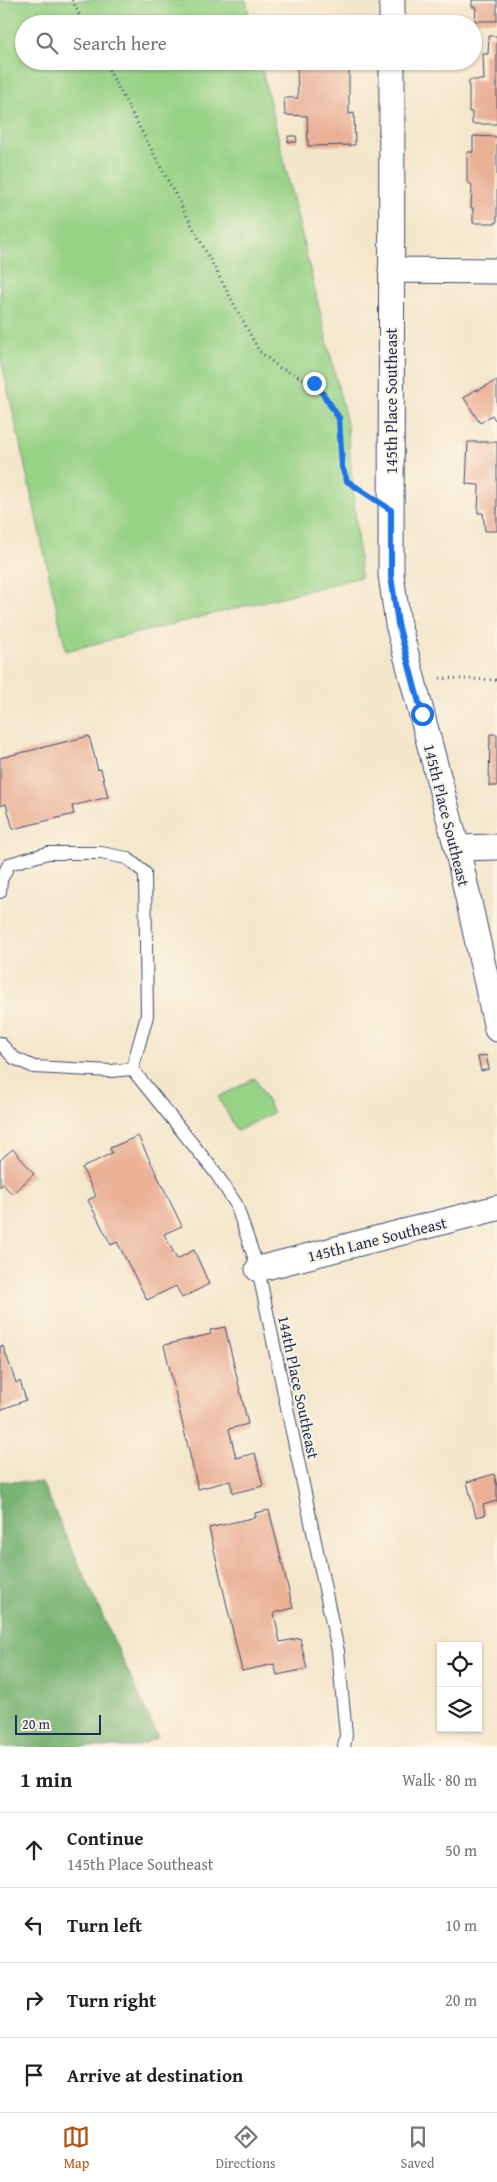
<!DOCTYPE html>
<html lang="en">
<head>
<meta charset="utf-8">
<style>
	:root { --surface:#fff; --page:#f2f2f2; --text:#222; --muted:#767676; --line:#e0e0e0; --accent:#b45309 }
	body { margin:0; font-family:"Gentium Book Plus",serif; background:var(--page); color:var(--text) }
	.controls { position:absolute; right:15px; bottom:15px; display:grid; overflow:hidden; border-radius:0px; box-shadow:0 1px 4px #0004 }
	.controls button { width:45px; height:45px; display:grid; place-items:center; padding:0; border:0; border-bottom:1px solid var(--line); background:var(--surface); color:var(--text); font:25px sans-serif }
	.scale { position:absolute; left:15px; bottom:12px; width:86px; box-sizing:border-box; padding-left:5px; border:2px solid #1b2f5e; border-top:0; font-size:14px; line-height:18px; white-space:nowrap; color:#1b2f5e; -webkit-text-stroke:4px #fcf5e5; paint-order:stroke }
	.stop { position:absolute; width:15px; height:15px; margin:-11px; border:4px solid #1a73e8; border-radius:50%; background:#fff }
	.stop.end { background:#1a73e8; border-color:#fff; box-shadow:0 1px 5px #0008 }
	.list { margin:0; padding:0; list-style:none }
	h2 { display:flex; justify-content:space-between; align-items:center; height:65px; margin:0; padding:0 20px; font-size:21px }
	h2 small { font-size:16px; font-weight:400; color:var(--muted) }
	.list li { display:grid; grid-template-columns:32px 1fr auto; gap:15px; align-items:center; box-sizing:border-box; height:75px; padding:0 20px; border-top:1px solid var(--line) }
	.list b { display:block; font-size:19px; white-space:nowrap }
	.list p { margin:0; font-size:16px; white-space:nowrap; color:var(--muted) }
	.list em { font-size:16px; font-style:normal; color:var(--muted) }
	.icon { flex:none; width:28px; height:28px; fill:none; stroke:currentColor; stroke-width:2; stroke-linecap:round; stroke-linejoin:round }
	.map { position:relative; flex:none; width:497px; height:1747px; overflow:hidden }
	.search { position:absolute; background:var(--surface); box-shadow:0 1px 4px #0004; left:15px; right:15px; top:15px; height:55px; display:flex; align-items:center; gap:12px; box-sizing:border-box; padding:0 18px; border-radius:28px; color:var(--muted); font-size:19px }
	.sheet { height:365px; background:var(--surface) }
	nav { display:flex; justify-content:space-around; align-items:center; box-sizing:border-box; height:70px; border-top:1px solid var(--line); background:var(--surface); font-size:14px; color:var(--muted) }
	nav a { display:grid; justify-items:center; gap:2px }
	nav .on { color:var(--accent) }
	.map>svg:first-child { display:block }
</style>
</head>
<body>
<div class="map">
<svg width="497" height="1747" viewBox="0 0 497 1747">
	<rect width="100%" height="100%" fill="#fcf5e5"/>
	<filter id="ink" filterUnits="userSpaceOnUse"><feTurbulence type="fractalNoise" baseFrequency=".02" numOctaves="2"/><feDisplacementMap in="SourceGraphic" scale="10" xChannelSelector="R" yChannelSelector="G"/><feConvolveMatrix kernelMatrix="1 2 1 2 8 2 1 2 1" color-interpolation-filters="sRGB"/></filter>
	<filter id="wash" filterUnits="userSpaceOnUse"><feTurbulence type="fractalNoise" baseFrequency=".0096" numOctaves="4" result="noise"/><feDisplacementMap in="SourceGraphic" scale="20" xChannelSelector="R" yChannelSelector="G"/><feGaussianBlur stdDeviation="1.12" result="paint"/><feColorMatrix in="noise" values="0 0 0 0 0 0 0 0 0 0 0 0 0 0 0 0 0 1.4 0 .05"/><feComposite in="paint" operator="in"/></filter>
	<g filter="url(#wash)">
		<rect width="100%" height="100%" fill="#f4e6cb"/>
		<path fill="#97d286" stroke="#598072" d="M0,0H246L251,24H24V61H260L347,424L361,577L66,651L0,354Z
			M255,1078L273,1113L237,1131L218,1097Z"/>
		<path fill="#79b473" stroke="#4a7268" d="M0,1481L42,1483L158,1737L137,1747H0Z"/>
		<g id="blocks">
			<path fill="#eab197" d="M472,0H497V21H475L476,7H472Z
				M489,36H497V124H472V112H469V80H484L483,54H488Z
				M349,66V114L354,113L355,145L308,146L307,116L285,115L284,98H298L297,67Z
				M288,136H296L297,142H288Z
				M473,136L497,137V223H473V208H471L472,185L467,182V152H473Z
				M497,380V418L495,420L492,415L480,423L464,398L478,388L477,391Z
				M468,442H497V531H485L483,513H478L479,485L466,484Z
				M490,734H497V786H489Z
				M89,736L98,770L101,769L108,797L72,806L74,814L13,829L6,804L0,806V758Z
				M486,1055L489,1069L481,1071L478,1057Z
				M138,1136L182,1226L164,1234L177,1259L194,1250L209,1284L182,1298L176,1286L147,1300L117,1242L111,1245L88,1200L96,1196L82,1168L112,1153L110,1148Z
				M13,1149L34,1174L12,1194L3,1184L0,1187V1160Z
				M225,1327L248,1424L229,1429L236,1458L255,1453L263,1486L233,1493L230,1481L198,1489L164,1345L211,1334L210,1330Z
				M3,1346L16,1383L20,1381L26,1400L0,1410V1347Z
				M494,1474L497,1486V1501L483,1505L485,1515L476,1517L467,1482Z
				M269,1510L293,1608L274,1613L280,1642L300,1638L307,1669L277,1675L274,1664L242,1671L209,1528L256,1517L255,1513Z"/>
		</g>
	</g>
	<g filter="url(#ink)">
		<use href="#blocks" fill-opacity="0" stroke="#3c4a6e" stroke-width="1"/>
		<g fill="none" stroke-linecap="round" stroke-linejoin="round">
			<g stroke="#3c4a6e" stroke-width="14">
				<path id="service" d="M0,892L1,880L9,864L48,853H101L127,858L145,873L147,1016L132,1069
					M0,1043L14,1058L34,1067L111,1071L132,1069
					M132,1069L215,1172L236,1204L258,1269L338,1651L346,1735L344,1747"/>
			</g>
			<g stroke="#3c4a6e" stroke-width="27">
				<path id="minor" d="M392,24V0
					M392,61L391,575L398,624L457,848L497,1029
					M391,270L497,271
					M457,848L497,847
					M258,1269L497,1208"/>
			</g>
			<path stroke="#3c4a6e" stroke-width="3" stroke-dasharray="1 4" stroke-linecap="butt" d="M72,0L84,24
				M104,61L259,351L280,368L313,383L323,394L339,418L342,467L347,481L364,492
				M440,678L497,680"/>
			<use href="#service" stroke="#fff" stroke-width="12"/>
			<use href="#minor" stroke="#fff" stroke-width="25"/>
		</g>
	</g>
	<g fill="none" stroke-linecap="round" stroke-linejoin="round" filter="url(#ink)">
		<path stroke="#1a73e8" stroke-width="6" d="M314,383L323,394L339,418L342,467L347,481L391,510V576L398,624L422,714"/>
	</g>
	<g text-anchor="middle" stroke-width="4" stroke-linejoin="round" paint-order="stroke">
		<g font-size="16" fill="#1b2f5e" stroke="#fcf5e5">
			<text transform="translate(391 401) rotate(-90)" y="6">145th Place Southeast</text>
			<text transform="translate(447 815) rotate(76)" y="6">145th Place Southeast</text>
			<text transform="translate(377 1239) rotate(-14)" y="6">145th Lane Southeast</text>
			<text transform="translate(299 1387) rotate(78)" y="6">144th Place Southeast</text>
		</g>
	</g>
</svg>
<div class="controls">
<button><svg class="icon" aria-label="locate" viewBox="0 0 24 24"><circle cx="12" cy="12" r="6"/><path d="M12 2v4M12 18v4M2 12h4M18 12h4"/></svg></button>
<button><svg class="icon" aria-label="layers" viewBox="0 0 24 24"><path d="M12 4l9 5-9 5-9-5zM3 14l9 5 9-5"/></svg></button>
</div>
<div class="scale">20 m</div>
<div class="stop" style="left:422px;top:714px"></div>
<div class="stop end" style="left:314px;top:383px"></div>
<div class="search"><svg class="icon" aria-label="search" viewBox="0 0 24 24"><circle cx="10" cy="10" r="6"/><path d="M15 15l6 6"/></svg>Search here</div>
</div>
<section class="sheet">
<h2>1 min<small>Walk · 80 m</small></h2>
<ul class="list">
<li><svg class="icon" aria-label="ahead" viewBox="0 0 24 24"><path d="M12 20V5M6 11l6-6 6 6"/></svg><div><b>Continue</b><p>145th Place Southeast</p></div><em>50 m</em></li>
<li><svg class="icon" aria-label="left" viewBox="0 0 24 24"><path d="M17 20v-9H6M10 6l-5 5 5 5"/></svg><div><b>Turn left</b></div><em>10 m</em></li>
<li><svg class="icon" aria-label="right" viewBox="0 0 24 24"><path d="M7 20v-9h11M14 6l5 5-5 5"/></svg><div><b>Turn right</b></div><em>20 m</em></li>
<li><svg class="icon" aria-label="arrive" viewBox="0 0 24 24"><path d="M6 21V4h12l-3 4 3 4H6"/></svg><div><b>Arrive at destination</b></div></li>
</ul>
</section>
<nav>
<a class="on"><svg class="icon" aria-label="map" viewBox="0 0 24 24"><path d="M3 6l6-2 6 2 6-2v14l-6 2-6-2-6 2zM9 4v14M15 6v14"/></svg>Map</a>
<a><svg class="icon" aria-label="directions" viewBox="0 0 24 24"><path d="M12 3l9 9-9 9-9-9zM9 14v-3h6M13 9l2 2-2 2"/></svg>Directions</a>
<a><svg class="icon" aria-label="saved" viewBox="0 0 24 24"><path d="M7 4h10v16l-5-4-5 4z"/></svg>Saved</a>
</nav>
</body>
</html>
